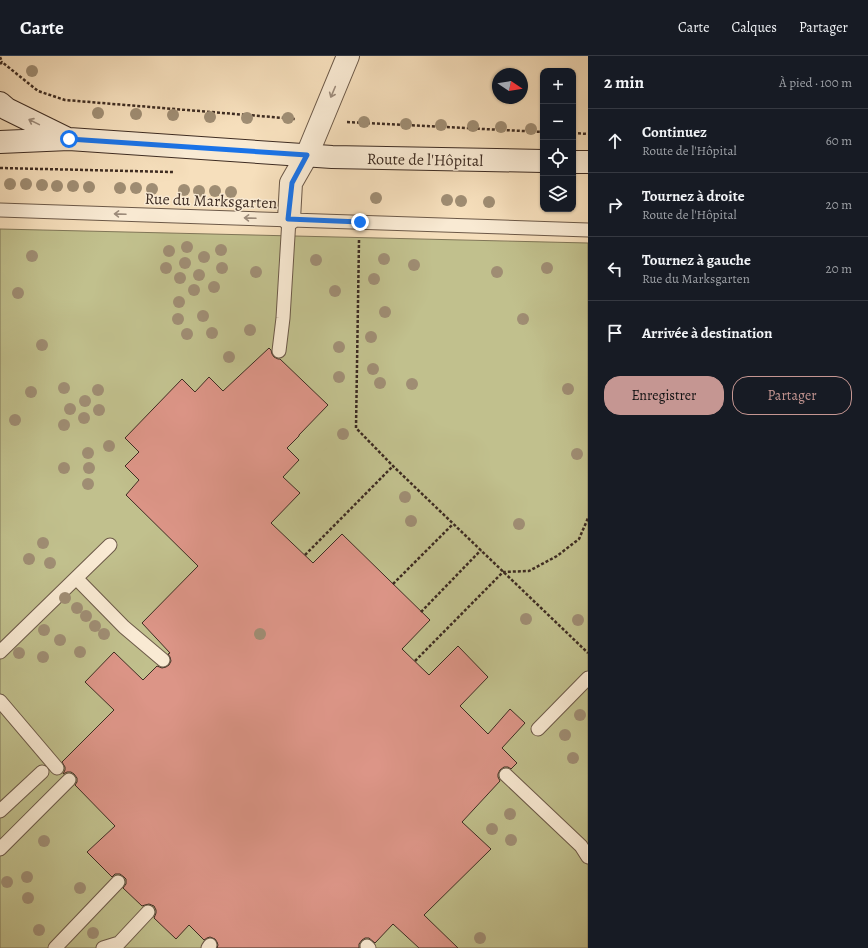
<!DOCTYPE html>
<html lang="fr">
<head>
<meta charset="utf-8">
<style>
	:root { --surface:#171b24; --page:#242831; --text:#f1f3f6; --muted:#9ea1a6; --line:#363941; --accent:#c59692 }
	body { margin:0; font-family:Alegreya,serif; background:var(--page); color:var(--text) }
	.controls { position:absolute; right:12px; top:12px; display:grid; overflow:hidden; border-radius:8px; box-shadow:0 1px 3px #0004 }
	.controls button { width:36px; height:36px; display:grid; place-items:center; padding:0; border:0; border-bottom:1px solid var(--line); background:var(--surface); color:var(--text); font:20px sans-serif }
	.compass { position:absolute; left:492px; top:12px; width:36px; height:36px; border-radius:50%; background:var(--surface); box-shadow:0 1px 3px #0004; rotate:102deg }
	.stop { position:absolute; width:12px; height:12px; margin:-9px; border:3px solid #1a73e8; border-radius:50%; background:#fff }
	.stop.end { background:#1a73e8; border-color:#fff; box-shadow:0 1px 4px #0008 }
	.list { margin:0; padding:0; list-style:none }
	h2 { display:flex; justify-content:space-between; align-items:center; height:52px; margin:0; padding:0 16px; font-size:17px }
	h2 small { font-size:13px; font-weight:400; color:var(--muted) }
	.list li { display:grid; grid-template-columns:26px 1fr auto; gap:12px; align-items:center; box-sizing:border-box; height:64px; padding:0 16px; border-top:1px solid var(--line) }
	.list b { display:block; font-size:15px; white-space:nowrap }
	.list p { margin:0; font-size:13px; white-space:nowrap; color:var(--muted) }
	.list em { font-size:13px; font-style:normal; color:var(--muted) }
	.actions { display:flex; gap:8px; padding:12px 16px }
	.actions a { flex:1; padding:9px 0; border:1px solid var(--accent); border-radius:16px; text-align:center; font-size:14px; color:var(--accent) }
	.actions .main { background:var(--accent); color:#111 }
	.icon { flex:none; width:22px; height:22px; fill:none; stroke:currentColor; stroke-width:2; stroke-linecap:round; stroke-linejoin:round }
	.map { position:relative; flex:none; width:588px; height:892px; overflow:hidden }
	header { display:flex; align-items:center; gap:24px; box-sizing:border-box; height:56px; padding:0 20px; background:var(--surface); border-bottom:1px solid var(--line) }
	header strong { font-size:19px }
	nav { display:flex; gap:22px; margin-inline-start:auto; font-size:14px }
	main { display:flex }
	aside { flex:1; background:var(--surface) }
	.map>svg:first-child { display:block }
</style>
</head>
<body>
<header>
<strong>Carte</strong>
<nav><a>Carte</a><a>Calques</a><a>Partager</a></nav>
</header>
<main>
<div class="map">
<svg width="588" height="892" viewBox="0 0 588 892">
	<rect width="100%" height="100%" fill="#f6dfbc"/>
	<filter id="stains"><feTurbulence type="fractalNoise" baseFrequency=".005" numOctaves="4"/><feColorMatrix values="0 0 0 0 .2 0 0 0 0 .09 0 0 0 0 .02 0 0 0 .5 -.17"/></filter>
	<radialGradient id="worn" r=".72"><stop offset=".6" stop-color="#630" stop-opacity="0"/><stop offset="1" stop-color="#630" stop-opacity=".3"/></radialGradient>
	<path fill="#c1c08d" stroke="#807658" d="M0,173L588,187V892H0Z"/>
	<path fill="#dc9587" stroke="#3e2c22" d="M269,292L271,294L272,298L274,301L278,303H280L328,349L299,379V380L287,392L299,404L283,421L300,437L271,467L313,507L342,478L430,564L402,593L429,619L458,590L488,621L460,650L488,678L510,653L525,667L502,692L517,707L511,713L508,711H504L500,714L498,718V721L500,725L462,766L491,793L424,859L458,892H419L393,868L375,887L369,882H365L362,884L359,888V892H217L218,889L217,886L215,883L210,881L207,882L204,884L189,869L176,883L154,862L156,857V854L154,850L149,848L145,849L142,850L123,832L126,828V823L124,821L120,818H115L112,821L87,796L115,770L75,729L77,726V722L74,718L71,716H67L63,718L65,714V711L62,706L114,654L85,626L114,596L143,624L157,610L162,612L166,611L169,609L171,605L170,601L168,598L170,597L142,567L198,510L126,439L139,424L125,410L139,396L125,382L182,323L195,336L209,321L223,335Z"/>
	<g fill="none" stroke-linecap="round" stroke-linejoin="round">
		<g stroke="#6c5948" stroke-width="15">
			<path id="lane" d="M0,154L588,174
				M279,295L283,262L289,163
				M76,522L124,571L163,604
				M0,596L110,489
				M0,645L57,712
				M538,673L588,622
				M506,719L581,790L588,801
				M0,755L42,716
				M0,793L69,724
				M367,890L369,892
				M55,892L118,826
				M103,892L119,887L148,856
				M208,892L210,889"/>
		</g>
		<g stroke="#6c5948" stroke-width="24">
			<path id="street" d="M289,163L291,127L307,99L348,0"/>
		</g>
		<g stroke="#3e2c22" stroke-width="24">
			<path id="secondary" d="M0,47L7,53L66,82
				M0,86L69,83L332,101L543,105
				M573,106H588"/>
		</g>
		<path stroke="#3e2c22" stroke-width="2.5" stroke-dasharray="3 2" stroke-linecap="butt" d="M0,1L2,6
			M0,8L2,6L38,35L65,44L296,63
			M347,66L543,76
			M573,77L588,78
			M0,112L173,116
			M359,184L356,372L393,410L588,597
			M305,499L393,410
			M393,528L453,468
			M421,556L481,494
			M415,605L503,516L529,515L557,500L579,483L588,462"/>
		<use href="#lane" stroke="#f9ead3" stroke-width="13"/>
		<use href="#street" stroke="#f9ead3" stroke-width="22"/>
		<use href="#secondary" stroke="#f9ead3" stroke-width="22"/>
	</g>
	<g fill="#9f8d73">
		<circle cx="32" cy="15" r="6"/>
		<circle cx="98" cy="57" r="6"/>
		<circle cx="136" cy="58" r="6"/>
		<circle cx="173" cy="59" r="6"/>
		<circle cx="210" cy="61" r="6"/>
		<circle cx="247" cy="62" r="6"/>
		<circle cx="288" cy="62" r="6"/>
		<circle cx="364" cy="66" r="6"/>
		<circle cx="406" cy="68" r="6"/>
		<circle cx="441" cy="69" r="6"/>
		<circle cx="473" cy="70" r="6"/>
		<circle cx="501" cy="71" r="6"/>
		<circle cx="531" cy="73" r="6"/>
		<circle cx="10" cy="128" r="6"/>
		<circle cx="26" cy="128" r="6"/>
		<circle cx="42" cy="129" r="6"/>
		<circle cx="57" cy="130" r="6"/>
		<circle cx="73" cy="130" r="6"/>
		<circle cx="89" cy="131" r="6"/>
		<circle cx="120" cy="132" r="6"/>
		<circle cx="136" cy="132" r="6"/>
		<circle cx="152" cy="133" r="6"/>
		<circle cx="184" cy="134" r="6"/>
		<circle cx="199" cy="135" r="6"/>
		<circle cx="215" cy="135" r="6"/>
		<circle cx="231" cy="136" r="6"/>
		<circle cx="376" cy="142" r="6"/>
		<circle cx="447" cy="144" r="6"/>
		<circle cx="461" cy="145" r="6"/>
		<circle cx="489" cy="146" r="6"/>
		<circle cx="187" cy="191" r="6"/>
		<circle cx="221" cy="194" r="6"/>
		<circle cx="169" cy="195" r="6"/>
		<circle cx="32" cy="200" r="6"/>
		<circle cx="204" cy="201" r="6"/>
		<circle cx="384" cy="203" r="6"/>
		<circle cx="316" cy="204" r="6"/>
		<circle cx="185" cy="207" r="6"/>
		<circle cx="414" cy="209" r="6"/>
		<circle cx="166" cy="212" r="6"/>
		<circle cx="222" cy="212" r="6"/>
		<circle cx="547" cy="212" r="6"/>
		<circle cx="256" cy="216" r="6"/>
		<circle cx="497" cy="216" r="6"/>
		<circle cx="199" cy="219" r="6"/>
		<circle cx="180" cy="222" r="6"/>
		<circle cx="374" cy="223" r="6"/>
		<circle cx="214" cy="231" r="6"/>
		<circle cx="194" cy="234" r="6"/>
		<circle cx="335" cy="235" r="6"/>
		<circle cx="18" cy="237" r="6"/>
		<circle cx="179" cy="246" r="6"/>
		<circle cx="385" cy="256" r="6"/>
		<circle cx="203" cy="260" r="6"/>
		<circle cx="178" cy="263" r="6"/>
		<circle cx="523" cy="263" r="6"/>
		<circle cx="250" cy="274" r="6"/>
		<circle cx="212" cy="277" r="6"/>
		<circle cx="187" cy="278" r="6"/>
		<circle cx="371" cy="281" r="6"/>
		<circle cx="42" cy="289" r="6"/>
		<circle cx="339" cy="291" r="6"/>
		<circle cx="229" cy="301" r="6"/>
		<circle cx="373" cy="313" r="6"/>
		<circle cx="339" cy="321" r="6"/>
		<circle cx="380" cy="327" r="6"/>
		<circle cx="412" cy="328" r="6"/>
		<circle cx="64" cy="332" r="6"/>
		<circle cx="568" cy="333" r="6"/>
		<circle cx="98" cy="334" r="6"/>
		<circle cx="31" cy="336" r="6"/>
		<circle cx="85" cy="345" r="6"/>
		<circle cx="70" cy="353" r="6"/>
		<circle cx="99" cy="354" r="6"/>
		<circle cx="84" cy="362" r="6"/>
		<circle cx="15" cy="364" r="6"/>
		<circle cx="64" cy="369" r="6"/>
		<circle cx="343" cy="378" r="6"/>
		<circle cx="109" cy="390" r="6"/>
		<circle cx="88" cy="397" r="6"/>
		<circle cx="577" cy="398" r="6"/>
		<circle cx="64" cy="412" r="6"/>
		<circle cx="89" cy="412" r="6"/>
		<circle cx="88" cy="428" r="6"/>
		<circle cx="405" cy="441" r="6"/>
		<circle cx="411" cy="465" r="6"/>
		<circle cx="519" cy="468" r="6"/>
		<circle cx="43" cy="487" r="6"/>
		<circle cx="29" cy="503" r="6"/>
		<circle cx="50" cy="507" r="6"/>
		<circle cx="65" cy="542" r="6"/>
		<circle cx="77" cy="552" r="6"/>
		<circle cx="86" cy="560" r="6"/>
		<circle cx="526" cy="563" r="6"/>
		<circle cx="578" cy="564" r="6"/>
		<circle cx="95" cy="570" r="6"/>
		<circle cx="44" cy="574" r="6"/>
		<circle cx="104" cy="578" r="6"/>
		<circle cx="260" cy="578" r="6"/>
		<circle cx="60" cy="584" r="6"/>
		<circle cx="80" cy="596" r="6"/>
		<circle cx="19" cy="597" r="6"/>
		<circle cx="43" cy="601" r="6"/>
		<circle cx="580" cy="659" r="6"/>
		<circle cx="565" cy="679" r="6"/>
		<circle cx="573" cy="702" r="6"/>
		<circle cx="510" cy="758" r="6"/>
		<circle cx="492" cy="773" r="6"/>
		<circle cx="511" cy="784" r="6"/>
		<circle cx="44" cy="785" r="6"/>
		<circle cx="27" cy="821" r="6"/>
		<circle cx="7" cy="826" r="6"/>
		<circle cx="80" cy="832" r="6"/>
		<circle cx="28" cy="842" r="6"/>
		<circle cx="39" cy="874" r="6"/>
		<circle cx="93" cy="877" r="6"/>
		<circle cx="480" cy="882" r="6"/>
	</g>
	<defs><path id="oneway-shaft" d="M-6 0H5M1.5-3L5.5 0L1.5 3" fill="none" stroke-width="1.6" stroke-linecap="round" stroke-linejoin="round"/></defs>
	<g stroke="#9c8b7a">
		<use href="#oneway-shaft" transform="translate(333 36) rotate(113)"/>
		<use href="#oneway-shaft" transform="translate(34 66) rotate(-154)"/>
		<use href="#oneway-shaft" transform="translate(120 158) rotate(-178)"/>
		<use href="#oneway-shaft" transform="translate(250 162) rotate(-178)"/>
	</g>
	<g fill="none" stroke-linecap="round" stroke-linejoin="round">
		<path stroke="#1a73e8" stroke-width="5" d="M69,83L307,99L292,127L288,163L360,166"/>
	</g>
	<g text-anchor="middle" stroke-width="3" stroke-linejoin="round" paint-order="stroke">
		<g font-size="16" fill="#3e2c22" stroke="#f9ead3">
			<text transform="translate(425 103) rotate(1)" y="6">Route de l'Hôpital</text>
			<text transform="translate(211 144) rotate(2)" y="6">Rue du Marksgarten</text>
		</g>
	</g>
	<rect width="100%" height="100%" filter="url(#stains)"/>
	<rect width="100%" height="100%" fill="url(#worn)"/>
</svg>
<div class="controls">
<button>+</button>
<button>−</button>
<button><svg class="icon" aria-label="locate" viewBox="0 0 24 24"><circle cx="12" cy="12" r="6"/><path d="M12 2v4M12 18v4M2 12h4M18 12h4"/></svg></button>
<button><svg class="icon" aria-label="layers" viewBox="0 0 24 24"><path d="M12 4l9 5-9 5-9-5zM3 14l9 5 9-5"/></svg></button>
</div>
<svg class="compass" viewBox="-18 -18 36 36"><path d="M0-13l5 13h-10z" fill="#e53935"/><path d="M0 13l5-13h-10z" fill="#9ea1a6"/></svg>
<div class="stop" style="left:69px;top:83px"></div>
<div class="stop end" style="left:360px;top:166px"></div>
</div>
<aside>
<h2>2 min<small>À pied · 100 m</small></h2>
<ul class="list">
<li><svg class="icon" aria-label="ahead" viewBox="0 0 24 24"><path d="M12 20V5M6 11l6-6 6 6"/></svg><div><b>Continuez</b><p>Route de l'Hôpital</p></div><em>60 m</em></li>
<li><svg class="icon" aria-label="right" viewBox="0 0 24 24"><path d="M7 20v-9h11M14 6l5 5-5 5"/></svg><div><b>Tournez à droite</b><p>Route de l'Hôpital</p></div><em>20 m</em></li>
<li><svg class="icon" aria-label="left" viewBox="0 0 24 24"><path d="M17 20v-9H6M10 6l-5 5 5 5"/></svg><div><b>Tournez à gauche</b><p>Rue du Marksgarten</p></div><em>20 m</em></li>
<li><svg class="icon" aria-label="arrive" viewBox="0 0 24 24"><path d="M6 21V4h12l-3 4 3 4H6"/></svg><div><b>Arrivée à destination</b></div></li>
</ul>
<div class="actions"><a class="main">Enregistrer</a><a>Partager</a></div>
</aside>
</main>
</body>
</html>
